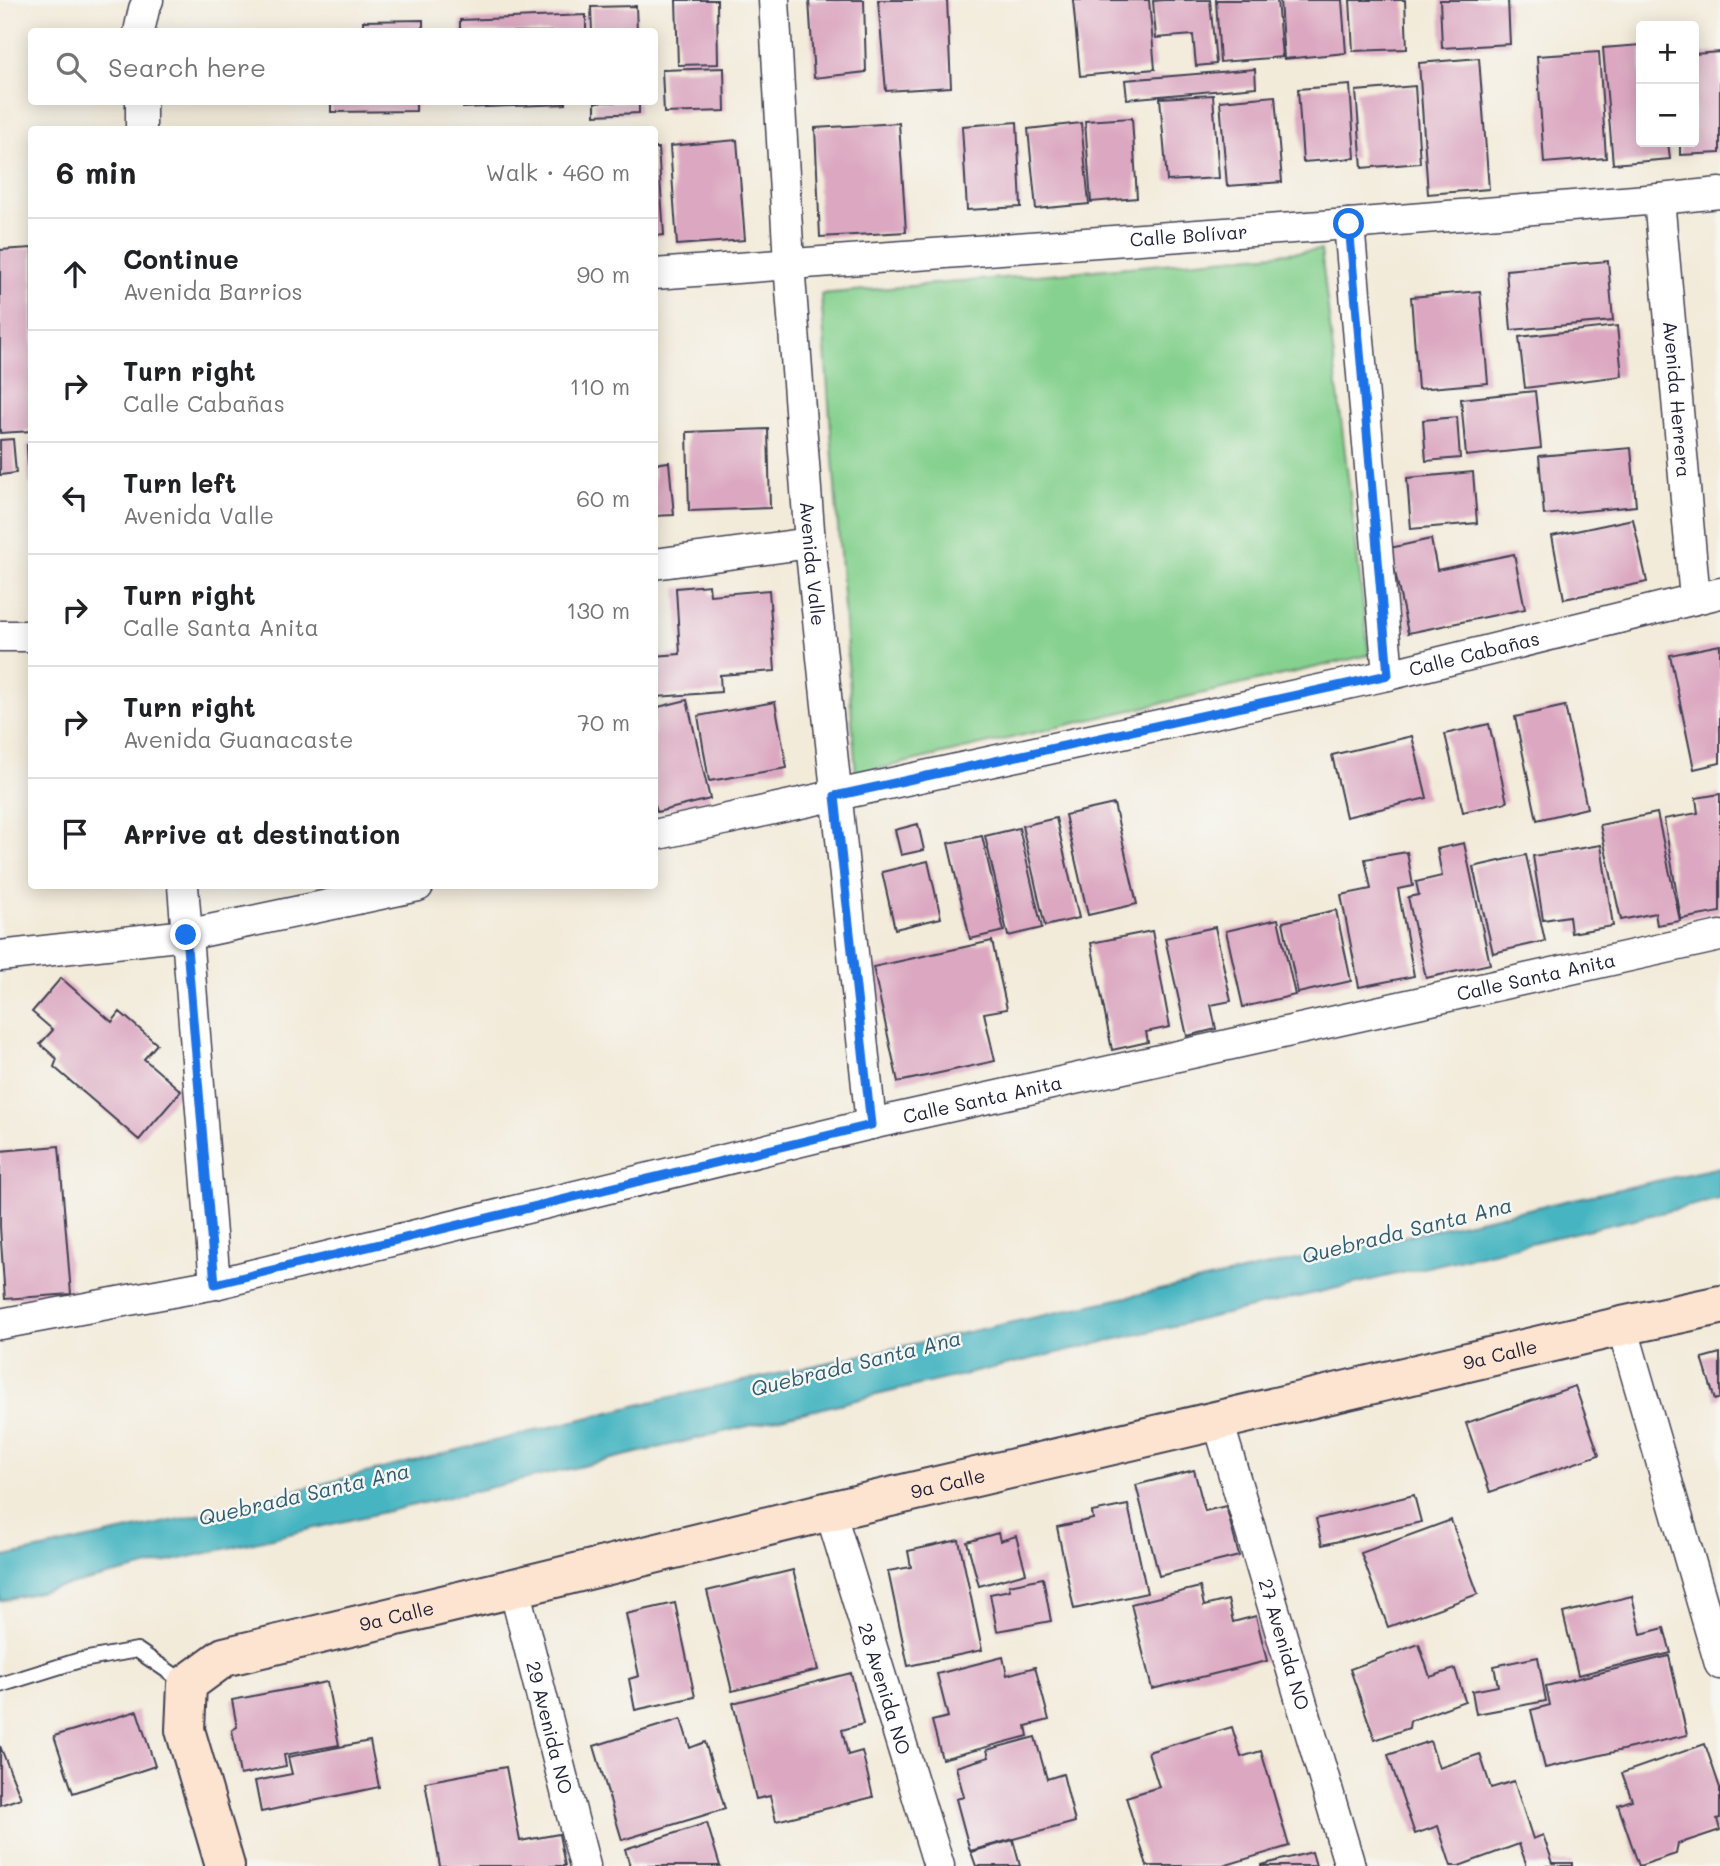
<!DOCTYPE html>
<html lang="en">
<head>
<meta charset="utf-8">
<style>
	:root { --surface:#fff; --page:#f2f2f2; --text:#202124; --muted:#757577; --line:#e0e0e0 }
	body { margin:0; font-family:Mali,sans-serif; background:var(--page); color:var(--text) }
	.controls { position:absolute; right:21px; top:21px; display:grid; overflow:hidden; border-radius:7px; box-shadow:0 4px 18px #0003 }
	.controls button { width:63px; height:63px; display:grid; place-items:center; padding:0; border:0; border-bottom:2px solid var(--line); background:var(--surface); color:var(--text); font:35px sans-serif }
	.stop { position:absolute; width:21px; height:21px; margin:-16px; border:5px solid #1a73e8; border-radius:50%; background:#fff }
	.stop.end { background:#1a73e8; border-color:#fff; box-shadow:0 2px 7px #0008 }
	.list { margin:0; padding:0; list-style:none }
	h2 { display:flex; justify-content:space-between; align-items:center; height:91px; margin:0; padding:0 28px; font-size:30px }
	h2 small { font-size:23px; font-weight:400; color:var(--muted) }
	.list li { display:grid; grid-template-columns:46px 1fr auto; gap:21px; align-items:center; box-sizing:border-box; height:112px; padding:0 28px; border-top:2px solid var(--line) }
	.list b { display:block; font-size:26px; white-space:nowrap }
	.list p { margin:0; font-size:23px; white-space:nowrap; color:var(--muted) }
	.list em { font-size:23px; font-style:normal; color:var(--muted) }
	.icon { flex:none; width:38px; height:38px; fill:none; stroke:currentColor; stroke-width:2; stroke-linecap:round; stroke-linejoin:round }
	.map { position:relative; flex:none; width:1720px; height:1866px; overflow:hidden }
	.search { position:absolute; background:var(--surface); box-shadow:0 4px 18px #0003; left:28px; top:28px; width:630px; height:77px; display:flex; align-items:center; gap:18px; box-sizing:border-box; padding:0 24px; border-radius:7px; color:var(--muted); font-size:26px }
	.panel { position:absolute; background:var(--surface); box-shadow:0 4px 18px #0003; left:28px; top:126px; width:630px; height:763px; border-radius:7px }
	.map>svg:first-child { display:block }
</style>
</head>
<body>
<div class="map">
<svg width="1720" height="1866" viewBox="0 0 1720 1866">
	<rect width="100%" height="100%" fill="#f6f6f2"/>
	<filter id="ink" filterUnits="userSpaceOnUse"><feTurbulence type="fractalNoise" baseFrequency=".0143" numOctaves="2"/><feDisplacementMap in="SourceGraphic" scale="14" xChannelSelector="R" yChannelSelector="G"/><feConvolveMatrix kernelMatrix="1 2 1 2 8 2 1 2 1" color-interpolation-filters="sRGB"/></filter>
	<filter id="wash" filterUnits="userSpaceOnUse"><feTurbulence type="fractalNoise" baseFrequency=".00686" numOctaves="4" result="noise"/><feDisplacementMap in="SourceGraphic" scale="28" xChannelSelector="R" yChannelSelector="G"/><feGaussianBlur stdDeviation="1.57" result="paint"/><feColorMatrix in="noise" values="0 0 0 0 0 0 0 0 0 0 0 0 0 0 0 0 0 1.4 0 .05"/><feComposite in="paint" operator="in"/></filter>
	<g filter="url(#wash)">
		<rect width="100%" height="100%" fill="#f3ebda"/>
		<path fill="#86d18f" stroke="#547a65" stroke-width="2" d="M1321,250L1369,655L856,774L821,294Z"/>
		<path fill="#46b5c1" stroke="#346c7e" stroke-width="2" d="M1720,1167V1199L881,1394L570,1469L0,1601V1558L185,1518L662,1399Z"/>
		<g id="blocks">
			<path fill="#dca8c1" d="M676,0H717L718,64L678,65Z
				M809,0H864L866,72L814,78Z
				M878,0H947L951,87L886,91Z
				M1073,0H1149L1155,69L1080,76Z
				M1163,0H1210L1216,64L1196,66L1193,35L1156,38L1153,1Z
				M1216,0H1277L1282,57L1220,62Z
				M1280,0H1342L1346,53L1284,59Z
				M1350,0H1405L1407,49L1353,51Z
				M1440,0H1508L1510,44L1442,48Z
				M636,6L637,32H592L591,7Z
				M586,15V32H460V20Z
				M423,20V32H363V21Z
				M1641,45V142H1668L1670,159L1613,164L1603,48Z
				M1599,52L1606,158L1544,163L1537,56Z
				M1720,52V153L1680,155V142H1694V54Z
				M1479,58L1489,189L1428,194L1419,63Z
				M724,68L725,111L664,113L662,70Z
				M1255,69L1256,87L1127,99L1125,80Z
				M1350,85L1355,158L1303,162L1298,89Z
				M1415,86L1420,163L1362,168L1356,91Z
				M1213,95L1219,178L1167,181L1160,98Z
				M1275,96L1282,182L1227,186L1220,101Z
				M331,102H416V111L331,112Z
				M463,102H566V104L463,108Z
				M595,102H639V113L595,115Z
				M1132,118L1137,198L1091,202L1085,121Z
				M1017,122L1021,207L967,210L962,126Z
				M899,123L906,232L820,237L815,128Z
				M1081,123L1089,204L1036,209L1028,129Z
				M737,140L745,240L677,245L670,146Z
				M654,148H658L664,235L654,236Z
				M32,248V431L0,433V250Z
				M1608,261L1613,321L1511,330L1506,270Z
				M1480,291L1488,383L1418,389L1411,297Z
				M1617,326L1622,376L1525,388L1519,337Z
				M1535,391L1541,448L1466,456L1461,399Z
				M1457,417L1460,458L1426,461L1423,420Z
				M768,429L770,508L689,511L687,432Z
				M13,439L16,473L0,475V440Z
				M32,444V484H29L27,445Z
				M1631,448L1636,506L1544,515L1539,456Z
				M669,462L674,515L654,516V464Z
				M1473,472L1477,523L1411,529L1407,478Z
				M1633,519L1647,582L1564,599L1552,536Z
				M1431,539L1437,570L1514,554L1525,609L1408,633L1390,548Z
				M709,585L710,595L769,590L775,671L720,675L721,692L657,697L654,656L680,654L676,588Z
				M1720,645V763L1694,769L1670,655Z
				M687,700L710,799L657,812L654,802V708Z
				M775,702L787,768L709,781L698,716Z
				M1565,706L1587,808L1537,820L1515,717Z
				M1489,724L1507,802L1463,812L1445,734Z
				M1412,736L1427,798L1346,817L1332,755Z
				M1720,794V912L1681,919L1664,819L1698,813L1696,798Z
				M1114,804L1137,904L1088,915L1065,815Z
				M1657,813L1680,921L1657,925L1655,913L1621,920L1600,825Z
				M1056,818L1079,918L1045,926L1022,826Z
				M918,824L924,850L901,855L895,830Z
				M1019,828L1042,928L1008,936L985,836Z
				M982,836L1004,931L970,939L948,843Z
				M1464,843L1490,964L1426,978L1408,897L1419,895L1416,882L1442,876L1437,849Z
				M1601,845L1613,926L1571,933L1569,916L1543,920L1533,856Z
				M1407,852L1413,886L1398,889L1414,976L1359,987L1341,895L1371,889L1365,859Z
				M1526,855L1545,941L1493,953L1473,867Z
				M928,861L941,918L895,929L882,872Z
				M1336,910L1351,981L1298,993L1283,922Z
				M1278,919L1295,995L1243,1007L1226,931Z
				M1215,927L1231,1001L1211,1005L1216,1029L1187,1036L1165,938Z
				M1152,931L1170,1027L1146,1032L1148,1042L1112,1050L1091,943Z
				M992,941L1007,1009L984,1013L995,1061L898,1082L873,967Z
				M61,978L112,1022L120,1012L157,1044L144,1059L181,1091L139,1140L54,1067L57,1059L40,1044L53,1030L32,1012Z
				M59,1146L71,1294L5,1299L0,1227V1151Z
				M1720,1353V1398L1715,1400L1702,1358Z
				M1575,1386L1599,1455L1490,1492L1466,1423Z
				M1194,1470L1205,1511L1226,1506L1239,1556L1159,1576L1136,1485Z
				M1414,1495L1421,1522L1322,1545L1316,1519Z
				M1128,1505L1147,1593L1074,1609L1057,1527L1093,1519L1092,1512Z
				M1451,1520L1478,1594L1388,1627L1361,1553Z
				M998,1533L1000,1541L1016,1536L1026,1573L979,1586L967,1542Z
				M959,1540L982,1650L908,1666L888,1571L911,1567L908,1551Z
				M793,1570L818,1670L732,1691L707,1591Z
				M1043,1578L1051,1621L997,1631L990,1594L1010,1590L1009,1585Z
				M1200,1587L1204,1606L1228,1600L1233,1622L1256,1616L1267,1661L1152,1689L1131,1604Z
				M1632,1596L1641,1634L1664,1628L1671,1653L1578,1675L1563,1613Z
				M675,1603L695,1697L635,1710L629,1679L639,1676L626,1614Z
				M1419,1644L1430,1677L1455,1669L1465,1701L1410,1721L1409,1728L1375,1740L1350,1669Z
				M1669,1656L1687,1735L1545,1768L1531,1710L1550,1705L1546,1686Z
				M1003,1657L1007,1675L1035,1667L1049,1720L1026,1726L1028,1736L942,1759L932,1721L948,1717L937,1674Z
				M1538,1657L1546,1701L1476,1714L1472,1691L1498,1686L1494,1666Z
				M851,1673L863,1724L842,1730L848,1755L862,1751L873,1797L776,1821L770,1796L756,1799L733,1703Z
				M327,1682L339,1745L284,1755L286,1766L240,1775L232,1730L237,1727L232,1700Z
				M137,1711L155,1766L73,1793L54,1736Z
				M681,1719L690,1748L705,1742L725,1809L622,1840L594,1746Z
				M1232,1727L1241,1757L1261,1751L1289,1846L1223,1866H1147L1126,1797L1159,1787L1148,1752Z
				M1035,1737L1047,1779L1063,1774L1075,1822L970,1851L956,1799L964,1797L956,1767L989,1757L987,1750Z
				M370,1741L379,1787L261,1812L255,1781L292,1774L288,1757Z
				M1430,1741L1439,1768L1480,1754L1491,1788L1514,1781L1533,1839L1543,1835L1553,1863H1572V1866H1527L1519,1844L1459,1866H1451L1438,1826L1415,1834L1388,1755Z
				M1705,1744L1720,1788V1818L1717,1819L1720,1830L1678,1844L1676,1854L1639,1866L1618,1805L1632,1800L1622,1773Z
				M0,1746L21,1798L0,1805Z
				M506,1767L520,1841L559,1834L565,1866H440L425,1782Z
				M707,1823L720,1866H630L625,1849Z
				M1013,1840L1020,1866H976L971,1852Z
				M1312,1852L1316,1866H1261V1865Z"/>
		</g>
	</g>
	<g filter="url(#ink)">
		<use href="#blocks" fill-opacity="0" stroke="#414053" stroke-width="2"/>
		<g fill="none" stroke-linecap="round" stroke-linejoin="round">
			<g stroke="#414053" stroke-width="18">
				<path id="lane" d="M0,1685L77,1661L137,1650L187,1684"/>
			</g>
			<g stroke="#414053" stroke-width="33">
				<g id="street">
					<path id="s1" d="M774,0L789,263L810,543L871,1124"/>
					<path d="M139,32L144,9L148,0"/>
					<path d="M141,102V130"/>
					<path id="s2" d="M1659,199L1695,599"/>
					<path d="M1349,224L1388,675"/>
					<path id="s3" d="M654,274L1349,224L1659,199L1720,193"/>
					<path d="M654,564L810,543"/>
					<path d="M0,636H32"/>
					<path id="s4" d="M654,835L1388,675L1720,593"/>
					<path d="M183,886L215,1284"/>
					<path d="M0,956L186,935L418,886"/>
					<path id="s5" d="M0,1324L215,1284L871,1124L1720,936"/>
					<path d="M1622,1326L1720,1664"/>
					<path id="s6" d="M1218,1421L1350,1866"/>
					<path id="s7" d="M830,1511L939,1866"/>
					<path id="s8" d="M514,1588L585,1866"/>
				</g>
			</g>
			<g stroke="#414053" stroke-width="42">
				<g id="secondary">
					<path id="s9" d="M225,1866L185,1730L187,1684L224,1657L514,1588L830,1511L1622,1326L1720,1305"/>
				</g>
			</g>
			<use href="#lane" stroke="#fff" stroke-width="14"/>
			<use href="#street" stroke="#fff" stroke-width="30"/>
			<use href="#secondary" stroke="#fde4d1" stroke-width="38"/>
		</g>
	</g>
	<g fill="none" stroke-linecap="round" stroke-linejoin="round" filter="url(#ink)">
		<path stroke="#1a73e8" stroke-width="9" d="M186,935L215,1284L871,1125L835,796L1388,675L1349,224"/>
	</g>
	<g text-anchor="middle" stroke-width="5" stroke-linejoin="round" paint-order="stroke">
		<g font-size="19" fill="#22223b" stroke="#f6f6f2">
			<text dy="7" stroke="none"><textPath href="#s3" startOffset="536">Calle Bolívar</textPath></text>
			<text dy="7" stroke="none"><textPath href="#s2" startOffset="201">Avenida Herrera</textPath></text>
			<text dy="7" stroke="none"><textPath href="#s1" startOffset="565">Avenida Valle</textPath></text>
			<text dy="7" stroke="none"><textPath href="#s4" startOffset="840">Calle Cabañas</textPath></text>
			<text dy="7" stroke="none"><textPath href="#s5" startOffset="1575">Calle Santa Anita</textPath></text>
			<text dy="7" stroke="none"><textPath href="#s5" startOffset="1008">Calle Santa Anita</textPath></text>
			<text dy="7" stroke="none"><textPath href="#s9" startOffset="1545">9a Calle</textPath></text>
			<text dy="7" stroke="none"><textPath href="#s9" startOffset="978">9a Calle</textPath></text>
			<text dy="7" stroke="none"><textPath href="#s9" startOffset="411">9a Calle</textPath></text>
			<text dy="7" stroke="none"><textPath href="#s6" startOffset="233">27 Avenida NO</textPath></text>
			<text dy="7" stroke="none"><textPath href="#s7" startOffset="186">28 Avenida NO</textPath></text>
			<text dy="7" stroke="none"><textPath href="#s8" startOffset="144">29 Avenida NO</textPath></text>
		</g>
		<g font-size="21" font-style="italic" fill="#305d71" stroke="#f6f6f2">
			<text transform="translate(1407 1231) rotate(-14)" y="7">Quebrada Santa Ana</text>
			<text transform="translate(856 1364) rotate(-14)" y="7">Quebrada Santa Ana</text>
			<text transform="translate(304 1495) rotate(-13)" y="7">Quebrada Santa Ana</text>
		</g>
	</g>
</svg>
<div class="controls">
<button>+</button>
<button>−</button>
</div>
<div class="stop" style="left:1349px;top:224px"></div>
<div class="stop end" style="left:186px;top:935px"></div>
<div class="search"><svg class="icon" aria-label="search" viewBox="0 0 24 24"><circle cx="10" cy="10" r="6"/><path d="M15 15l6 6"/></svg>Search here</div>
<section class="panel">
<h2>6 min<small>Walk · 460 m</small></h2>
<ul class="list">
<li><svg class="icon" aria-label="ahead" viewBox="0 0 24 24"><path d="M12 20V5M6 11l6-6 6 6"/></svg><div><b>Continue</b><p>Avenida Barrios</p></div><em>90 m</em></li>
<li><svg class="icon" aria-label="right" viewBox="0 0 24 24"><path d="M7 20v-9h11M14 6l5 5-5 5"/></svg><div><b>Turn right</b><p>Calle Cabañas</p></div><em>110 m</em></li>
<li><svg class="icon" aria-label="left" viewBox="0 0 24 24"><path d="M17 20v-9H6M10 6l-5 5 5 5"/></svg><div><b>Turn left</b><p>Avenida Valle</p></div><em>60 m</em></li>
<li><svg class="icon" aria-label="right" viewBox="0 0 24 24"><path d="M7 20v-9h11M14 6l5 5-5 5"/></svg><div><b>Turn right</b><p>Calle Santa Anita</p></div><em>130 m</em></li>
<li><svg class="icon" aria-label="right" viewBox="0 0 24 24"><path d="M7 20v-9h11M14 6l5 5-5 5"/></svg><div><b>Turn right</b><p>Avenida Guanacaste</p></div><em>70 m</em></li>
<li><svg class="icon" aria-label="arrive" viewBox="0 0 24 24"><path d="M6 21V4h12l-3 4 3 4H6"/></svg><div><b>Arrive at destination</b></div></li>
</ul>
</section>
</div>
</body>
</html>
